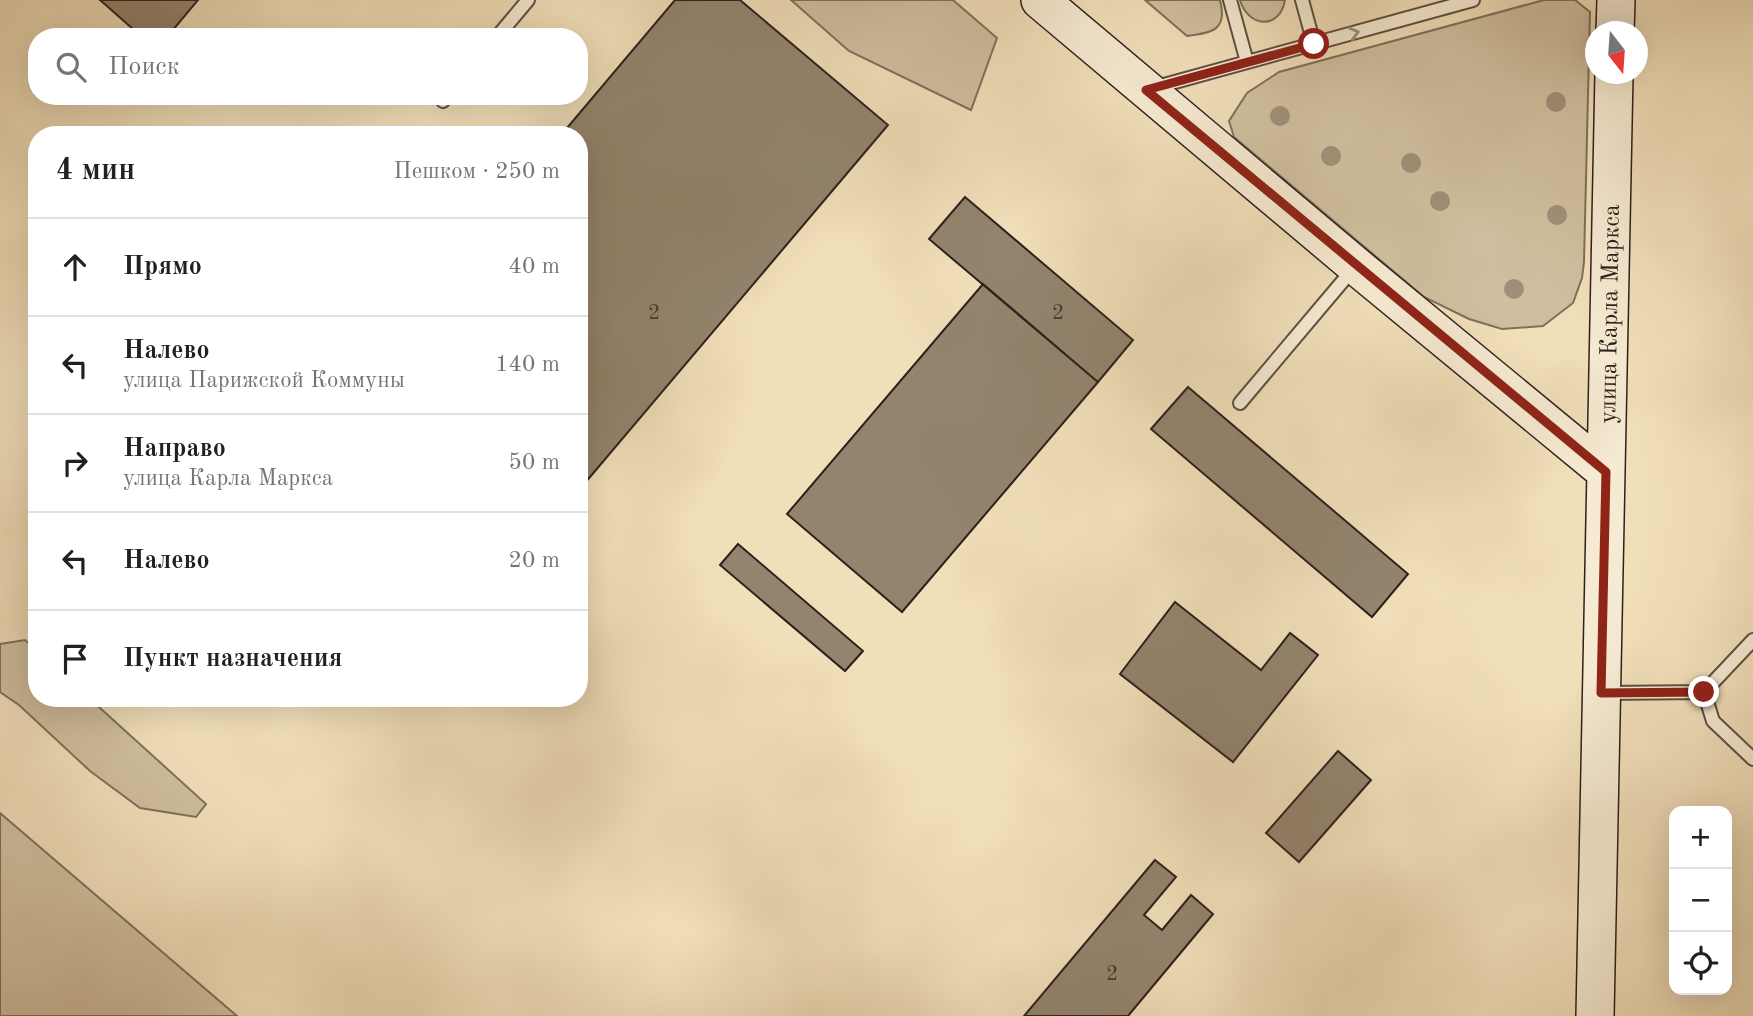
<!DOCTYPE html>
<html lang="ru">
<head>
<meta charset="utf-8">
<style>
	:root { --surface:#fff; --page:#f2f2f2; --text:#202124; --muted:#757577; --line:#e0e0e0 }
	body { margin:0; font-family:"Old Standard TT",serif; background:var(--page); color:var(--text) }
	.controls { position:absolute; right:21px; bottom:21px; display:grid; overflow:hidden; border-radius:14px; box-shadow:0 7px 28px #0002 }
	.controls button { width:63px; height:63px; display:grid; place-items:center; padding:0; border:0; border-bottom:2px solid var(--line); background:var(--surface); color:var(--text); font:35px sans-serif }
	.compass { position:absolute; left:1585px; top:21px; width:63px; height:63px; border-radius:50%; background:var(--surface); box-shadow:0 7px 28px #0002; rotate:163deg }
	.stop { position:absolute; width:21px; height:21px; margin:-16px; border:5px solid #8f2418; border-radius:50%; background:#fff }
	.stop.end { background:#8f2418; border-color:#fff; box-shadow:0 2px 7px #0008 }
	.list { margin:0; padding:0; list-style:none }
	h2 { display:flex; justify-content:space-between; align-items:center; height:91px; margin:0; padding:0 28px; font-size:30px }
	h2 small { font-size:23px; font-weight:400; color:var(--muted) }
	.list li { display:grid; grid-template-columns:46px 1fr auto; gap:21px; align-items:center; box-sizing:border-box; height:98px; padding:0 28px; border-top:2px solid var(--line) }
	.list b { display:block; font-size:26px; white-space:nowrap }
	.list p { margin:0; font-size:23px; white-space:nowrap; color:var(--muted) }
	.list em { font-size:23px; font-style:normal; color:var(--muted) }
	.icon { flex:none; width:38px; height:38px; fill:none; stroke:currentColor; stroke-width:2; stroke-linecap:round; stroke-linejoin:round }
	.map { position:relative; flex:none; width:1753px; height:1016px; overflow:hidden }
	.search { position:absolute; background:var(--surface); box-shadow:0 7px 28px #0002; left:28px; top:28px; width:560px; height:77px; display:flex; align-items:center; gap:18px; box-sizing:border-box; padding:0 24px; border-radius:28px; color:var(--muted); font-size:26px }
	.panel { position:absolute; background:var(--surface); box-shadow:0 7px 28px #0002; left:28px; top:126px; width:560px; height:581px; border-radius:28px }
	.map>svg:first-child { display:block }
</style>
</head>
<body>
<div class="map">
<svg width="1753" height="1016" viewBox="0 0 1753 1016">
	<rect width="100%" height="100%" fill="#f1dfba"/>
	<filter id="stains"><feTurbulence type="fractalNoise" baseFrequency=".00286" numOctaves="4"/><feColorMatrix values="0 0 0 0 .2 0 0 0 0 .09 0 0 0 0 .02 0 0 0 .5 -.17"/></filter>
	<radialGradient id="worn" r=".72"><stop offset=".6" stop-color="#630" stop-opacity="0"/><stop offset="1" stop-color="#630" stop-opacity=".3"/></radialGradient>
	<path fill="#d0bf9f" stroke="#7e705e" stroke-width="2" d="M791,0H953L997,38L971,110L849,51Z
		M1145,0H1220C1228,30 1212,33 1187,36Z
		M1240,0H1285C1280,30 1248,28 1240,0Z
		M1544,0H1575L1590,12L1584,262L1582,278L1573,303L1543,326L1502,329L1469,319L1424,297L1234,137L1229,121L1247,93L1279,72Z
		M25,640L37,651V698H89L206,804L196,817L140,808L90,771L19,705L0,692V644Z
		M0,813L237,1016H0Z"/>
	<path fill="#93846e" stroke="#2d211c" stroke-width="2" d="M100,0H198L167,37H142Z
		M675,0H740L888,125L579,490V135H561Z
		M965,197L1133,340L1098,382L929,239Z
		M983,284L1098,382L902,612L787,514Z
		M1188,387L1408,574L1372,617L1151,429Z
		M738,544L863,651L845,671L720,565Z
		M1175,602L1261,670L1290,633L1318,655L1233,762L1120,674Z
		M1338,751L1371,780L1299,862L1266,833Z
		M1155,860L1176,877L1144,915L1162,930L1191,895L1213,914L1128,1016H1024Z"/>
	<g fill="none" stroke-linecap="round" stroke-linejoin="round">
		<g stroke="#5e5044" stroke-width="16">
			<path id="lane" d="M1230,0L1247,62
				M1302,0L1314,44
				M497,37L528,0
				M1153,88L1473,0
				M443,101L447,96
				M1240,403L1353,269
				M1704,692L1713,721L1753,759
				M1605,693L1704,692L1753,640"/>
		</g>
		<g stroke="#2d211c" stroke-width="40">
			<path id="secondary" d="M1040,0L1356,266L1606,472
				M1615,32L1616,0
				M1595,1016L1614,74"/>
		</g>
		<use href="#lane" stroke="#f6ead2" stroke-width="12"/>
		<use href="#secondary" stroke="#f6ead2" stroke-width="37"/>
	</g>
	<g fill="#a09079">
		<circle cx="1556" cy="102" r="10"/>
		<circle cx="1280" cy="116" r="10"/>
		<circle cx="1331" cy="156" r="10"/>
		<circle cx="1411" cy="163" r="10"/>
		<circle cx="1440" cy="201" r="10"/>
		<circle cx="1557" cy="215" r="10"/>
		<circle cx="1514" cy="289" r="10"/>
	</g>
	<defs><path id="oneway-chevron" d="M-2-3.5L2.5 0L-2 3.5" fill="none" stroke-width="1.6" stroke-linecap="round" stroke-linejoin="round" transform="scale(1.75)"/></defs>
	<use stroke="#9c9080" href="#oneway-chevron" transform="translate(1354 33) rotate(-15)"/>
	<g fill="none" stroke-linecap="round" stroke-linejoin="round">
		<path stroke="#8f2418" stroke-width="9" d="M1314,44L1146,90L1606,472L1601,693L1704,692"/>
	</g>
	<g text-anchor="middle" stroke-width="5" stroke-linejoin="round" paint-order="stroke">
		<g font-size="21" fill="#463a30">
			<text x="654" y="319">2</text>
			<text x="1058" y="319">2</text>
			<text x="1112" y="980">2</text>
		</g>
		<g font-size="24" fill="#2d211c" stroke="#f6ead2">
			<text transform="translate(1609 314) rotate(-89)" y="8">улица Карла Маркса</text>
		</g>
	</g>
	<rect width="100%" height="100%" filter="url(#stains)"/>
	<rect width="100%" height="100%" fill="url(#worn)"/>
</svg>
<div class="controls">
<button>+</button>
<button>−</button>
<button><svg class="icon" aria-label="locate" viewBox="0 0 24 24"><circle cx="12" cy="12" r="6"/><path d="M12 2v4M12 18v4M2 12h4M18 12h4"/></svg></button>
</div>
<svg class="compass" viewBox="-18 -18 36 36"><path d="M0-13l5 13h-10z" fill="#e53935"/><path d="M0 13l5-13h-10z" fill="#757577"/></svg>
<div class="stop" style="left:1314px;top:44px"></div>
<div class="stop end" style="left:1704px;top:692px"></div>
<div class="search"><svg class="icon" aria-label="search" viewBox="0 0 24 24"><circle cx="10" cy="10" r="6"/><path d="M15 15l6 6"/></svg>Поиск</div>
<section class="panel">
<h2>4 мин<small>Пешком · 250 m</small></h2>
<ul class="list">
<li><svg class="icon" aria-label="ahead" viewBox="0 0 24 24"><path d="M12 20V5M6 11l6-6 6 6"/></svg><div><b>Прямо</b></div><em>40 m</em></li>
<li><svg class="icon" aria-label="left" viewBox="0 0 24 24"><path d="M17 20v-9H6M10 6l-5 5 5 5"/></svg><div><b>Налево</b><p>улица Парижской Коммуны</p></div><em>140 m</em></li>
<li><svg class="icon" aria-label="right" viewBox="0 0 24 24"><path d="M7 20v-9h11M14 6l5 5-5 5"/></svg><div><b>Направо</b><p>улица Карла Маркса</p></div><em>50 m</em></li>
<li><svg class="icon" aria-label="left" viewBox="0 0 24 24"><path d="M17 20v-9H6M10 6l-5 5 5 5"/></svg><div><b>Налево</b></div><em>20 m</em></li>
<li><svg class="icon" aria-label="arrive" viewBox="0 0 24 24"><path d="M6 21V4h12l-3 4 3 4H6"/></svg><div><b>Пункт назначения</b></div></li>
</ul>
</section>
</div>
</body>
</html>
